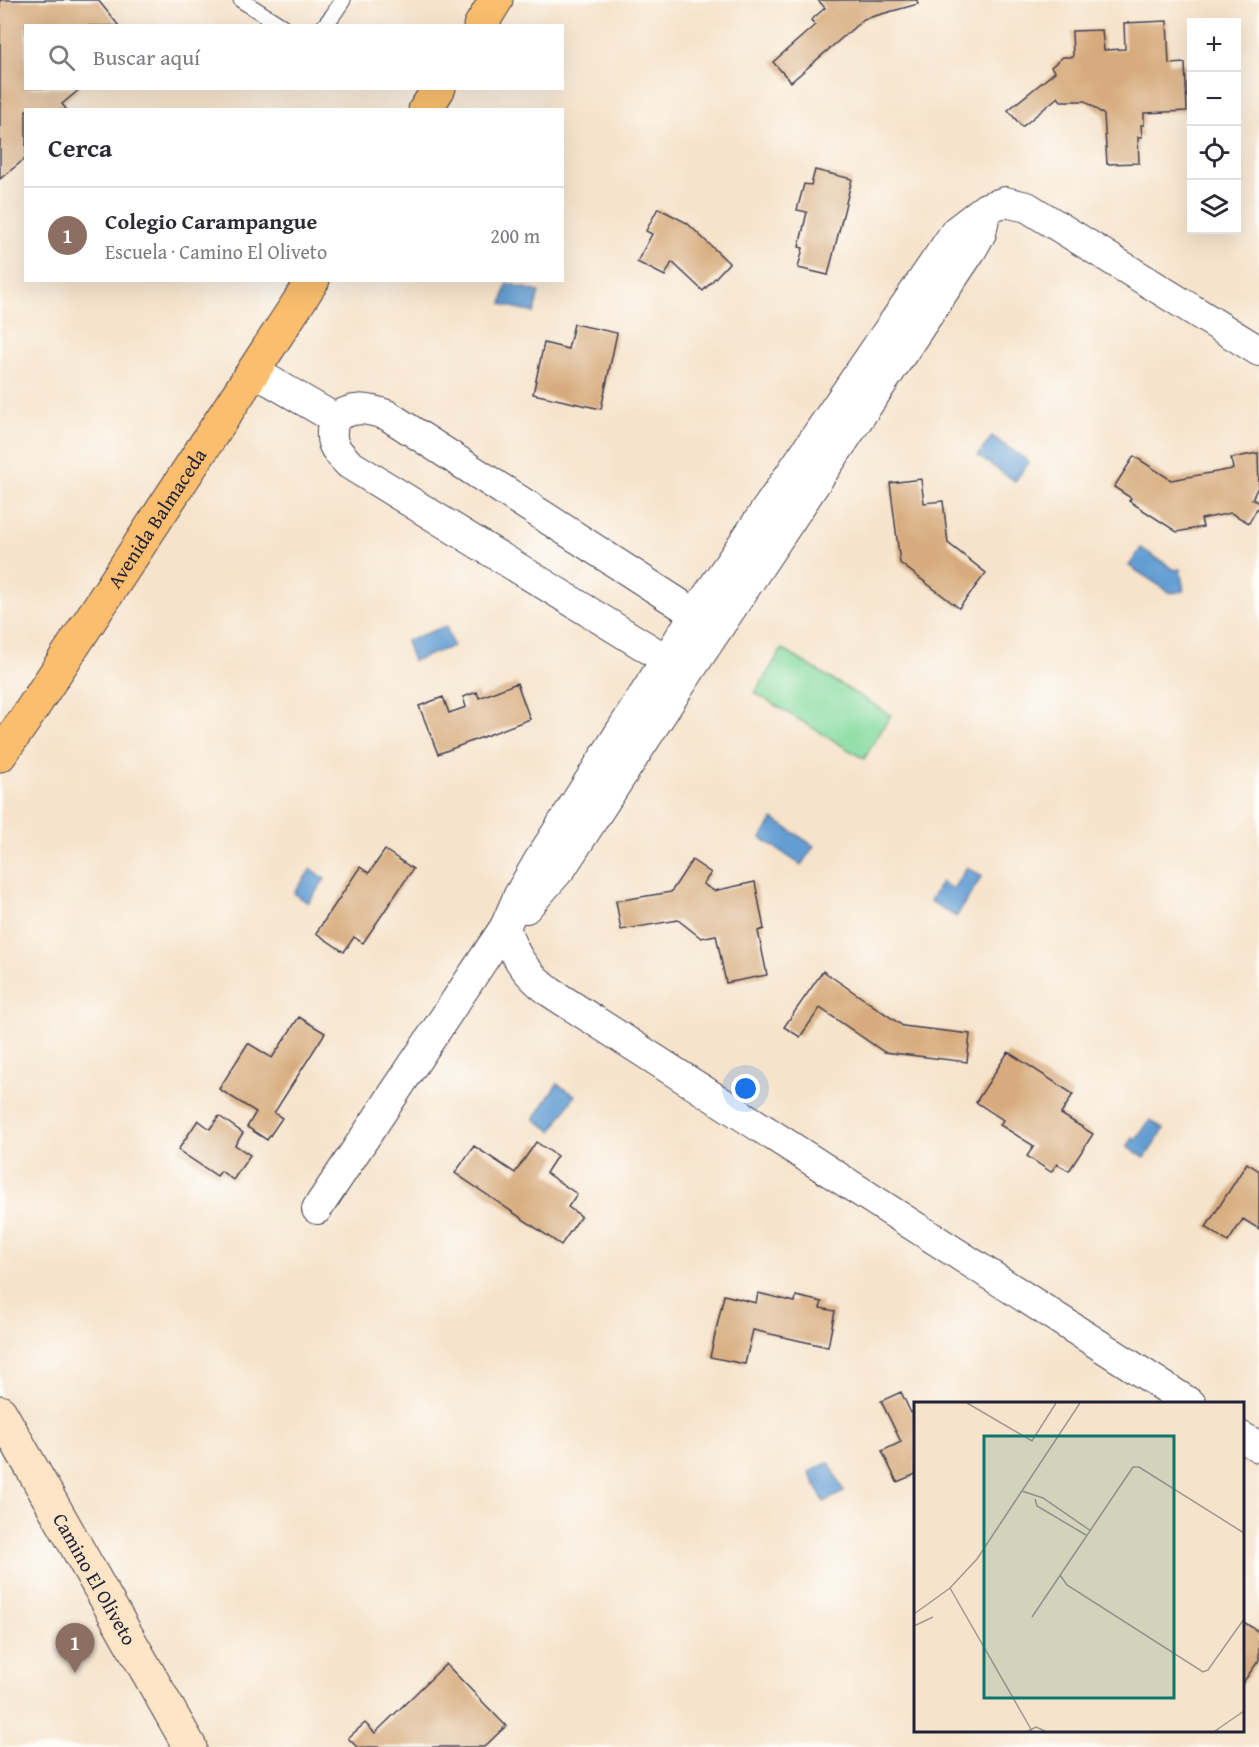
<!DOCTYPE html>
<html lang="es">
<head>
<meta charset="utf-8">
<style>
	:root { --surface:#fff; --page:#f7f7f7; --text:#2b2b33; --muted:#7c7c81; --line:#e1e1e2; --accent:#0f766e }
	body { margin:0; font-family:"Gentium Book Plus",serif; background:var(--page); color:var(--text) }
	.controls { position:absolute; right:18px; top:18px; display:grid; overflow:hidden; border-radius:0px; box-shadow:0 6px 24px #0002 }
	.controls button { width:54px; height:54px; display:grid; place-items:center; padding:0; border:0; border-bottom:2px solid var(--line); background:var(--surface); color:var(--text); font:30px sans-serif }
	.you { position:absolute; left:746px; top:1089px; width:21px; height:21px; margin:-15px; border:4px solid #fff; border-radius:50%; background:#1a73e8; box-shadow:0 0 0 9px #1a73e833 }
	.badge { display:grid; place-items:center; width:39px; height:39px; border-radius:50%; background:var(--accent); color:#fff; font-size:20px; font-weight:700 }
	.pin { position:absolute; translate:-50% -50px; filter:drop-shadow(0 2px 3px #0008) }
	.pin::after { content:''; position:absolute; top:32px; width:21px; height:18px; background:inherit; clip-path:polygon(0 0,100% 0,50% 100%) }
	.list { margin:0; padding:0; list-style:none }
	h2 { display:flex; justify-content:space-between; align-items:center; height:78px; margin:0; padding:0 24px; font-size:26px }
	h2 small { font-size:20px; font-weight:400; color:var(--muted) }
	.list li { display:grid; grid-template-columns:39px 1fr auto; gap:18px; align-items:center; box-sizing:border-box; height:96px; padding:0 24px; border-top:2px solid var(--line) }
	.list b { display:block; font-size:22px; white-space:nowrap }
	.list p { margin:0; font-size:20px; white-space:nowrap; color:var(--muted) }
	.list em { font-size:20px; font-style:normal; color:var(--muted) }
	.icon { flex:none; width:33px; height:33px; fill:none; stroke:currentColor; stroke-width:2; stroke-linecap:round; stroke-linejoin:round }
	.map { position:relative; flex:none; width:1259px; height:1747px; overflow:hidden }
	.search { position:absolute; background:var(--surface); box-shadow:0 6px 24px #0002; left:24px; top:24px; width:540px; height:66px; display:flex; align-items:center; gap:15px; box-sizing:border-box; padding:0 21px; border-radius:0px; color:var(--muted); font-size:22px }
	.panel { position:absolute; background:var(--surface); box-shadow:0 6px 24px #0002; left:24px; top:108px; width:540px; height:174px; border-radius:0px }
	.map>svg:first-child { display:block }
</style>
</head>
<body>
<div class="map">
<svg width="1259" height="1747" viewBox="0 0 1259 1747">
	<rect width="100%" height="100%" fill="#fdfcf7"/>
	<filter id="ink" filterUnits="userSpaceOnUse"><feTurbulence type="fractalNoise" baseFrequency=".0167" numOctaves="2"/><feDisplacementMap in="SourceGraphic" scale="12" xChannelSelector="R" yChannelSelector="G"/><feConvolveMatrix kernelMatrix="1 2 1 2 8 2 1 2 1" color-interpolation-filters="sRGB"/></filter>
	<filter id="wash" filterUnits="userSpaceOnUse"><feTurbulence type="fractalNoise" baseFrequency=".008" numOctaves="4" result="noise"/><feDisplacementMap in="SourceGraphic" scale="24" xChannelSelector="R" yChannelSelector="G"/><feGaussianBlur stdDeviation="1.35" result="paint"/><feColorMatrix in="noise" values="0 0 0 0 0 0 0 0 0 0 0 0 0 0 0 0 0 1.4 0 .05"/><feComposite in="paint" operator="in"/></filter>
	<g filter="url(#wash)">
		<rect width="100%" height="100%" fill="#f6e3cb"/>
		<path fill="#84da9e" stroke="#537e6c" stroke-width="1.5" d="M782,649L891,715L864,759L755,693Z"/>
		<path fill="#639ed3" stroke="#426087" stroke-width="1.5" d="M507,283L539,292L534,313L502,304Z
			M992,436L1029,462L1015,481L978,456Z
			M1141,548L1175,570L1180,569L1184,591L1171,593L1129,566Z
			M446,626L453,646L413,661L406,641Z
			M773,819L814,846L801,865L761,838Z
			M967,867L982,876L956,917L930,901L941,882L953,889Z
			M311,869L325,879L308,903L294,893Z
			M557,1084L575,1095L552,1131L534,1119Z
			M1150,1120L1164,1129L1145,1158L1127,1147L1133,1138L1136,1140Z
			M829,1462L844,1492L824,1502L809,1472Z"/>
		<g id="blocks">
			<path fill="#d7ab7d" d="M0,0H98L119,26H26V88H81L62,104L67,110H26V158L0,179Z
				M818,0H917L918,4L864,19L791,82L773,62L815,25L811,20L825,8Z
				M1167,21L1169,64L1185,63L1187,111L1144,113V125H1141L1142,137H1138L1139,163L1107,164L1104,115L1085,101H1061L1058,97L1022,127L1008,110L1055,72L1051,67L1063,57H1073L1072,31L1102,30L1104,50L1125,49L1124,23Z
				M815,170L852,179L828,275L798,268L803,248L799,247L807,212L797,210L804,184L811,185Z
				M658,208L687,223L729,263L703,291L672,262L665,276L637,262L652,234L646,231Z
				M574,324L617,333L601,409L533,394L544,343L568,349Z
				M1258,453L1259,490L1257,489L1252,499L1259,503V505L1249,523L1231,513L1201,519L1203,527L1177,532L1129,501L1131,498L1114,487L1134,456L1171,480L1233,469L1231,458Z
				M921,479L924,503L943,501L948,543L986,573L959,608L900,563L890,483Z
				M517,683L530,719L438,754L419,706L443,697L449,713L466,707L463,697L477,692L479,698Z
				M385,850L413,869L363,943L354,937L344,952L316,933L360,867L369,873Z
				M692,860L711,873L703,884L714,891L755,882L764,929L758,931L767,975L726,983L716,935L701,938L678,920L621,930L616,901L671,892Z
				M823,971L903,1026L970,1034L967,1062L884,1052L820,1008L800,1037L784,1027Z
				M299,1017L325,1033L274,1113L282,1118L267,1140L247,1127L256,1112L219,1089L248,1043L272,1058Z
				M1008,1052L1073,1094L1061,1114L1093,1134L1069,1171L1057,1164L1051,1172L1027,1156L1034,1146L1000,1125L1003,1120L976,1102Z
				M219,1116L243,1133L235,1145L250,1155L233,1180L221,1171L217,1176L178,1150L198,1120L210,1129Z
				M536,1142L557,1156L546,1173L577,1194L568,1207L581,1216L561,1245L455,1173L474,1146L515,1173Z
				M1247,1163L1259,1171V1229L1243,1219L1228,1242L1206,1227Z
				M758,1293L795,1302L796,1296L822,1302L820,1308L835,1311L828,1347L753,1330L745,1364L710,1357L724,1295L756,1303Z
				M901,1392L911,1413L916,1410V1474L897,1482L882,1451L901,1442L881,1401Z
				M1242,1621L1259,1632V1660L1242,1684Z
				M446,1664L506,1726L484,1747H357L348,1738L365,1723L375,1733Z"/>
		</g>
	</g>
	<g filter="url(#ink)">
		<use href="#blocks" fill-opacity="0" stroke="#423f51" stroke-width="1.5"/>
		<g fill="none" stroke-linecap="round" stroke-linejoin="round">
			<g stroke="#423f51" stroke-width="17">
				<path id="lane" d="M241,0L282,26
					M324,26L333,15L343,0"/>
			</g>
			<g stroke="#423f51" stroke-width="32">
				<path id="street" d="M253,371L334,418
					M690,670L667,660L349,464C332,446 329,443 334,418C354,406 365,408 387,415L695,614L714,634
					M526,908L562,867L690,670L972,249L981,233L986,208
					M505,927C513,955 526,974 550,992L1191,1404
					M317,1209L505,927L519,895L538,862L695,614L956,231L986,208L1005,202L1027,207L1259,351
					M1242,1437L1259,1447"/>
			</g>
			<g stroke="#423f51" stroke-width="35">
				<g id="secondary">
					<path id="s1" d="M0,1412L190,1747"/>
				</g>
			</g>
			<g stroke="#423f51" stroke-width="35">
				<g id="primary">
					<path d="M480,26L496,0"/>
					<path d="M425,110L439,88"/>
					<path id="s2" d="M0,755L24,721L313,280"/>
				</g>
			</g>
			<use href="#lane" stroke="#fff" stroke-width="15"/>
			<use href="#street" stroke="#fff" stroke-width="30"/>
			<use href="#secondary" stroke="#fde5c5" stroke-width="33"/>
			<use href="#primary" stroke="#fabe6e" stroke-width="33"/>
		</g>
	</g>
	<g text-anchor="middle" stroke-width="6" stroke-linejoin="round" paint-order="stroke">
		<g font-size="20" fill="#22223b" stroke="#fdfcf7">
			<text dy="7" stroke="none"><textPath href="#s2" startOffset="284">Avenida Balmaceda</textPath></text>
			<text dy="7" stroke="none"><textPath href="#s1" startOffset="192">Camino El Oliveto</textPath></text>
		</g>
	</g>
	<g transform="translate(914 1402)">
		<rect width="330" height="330" fill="#f6e3cb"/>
		<path fill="none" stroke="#a19691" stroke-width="1.5" d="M53,1L118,39L142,1M219,65H225L330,131M108,89L129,96L177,129M121,97L123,104L172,133M146,173L153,183L289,270L294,268L330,217M36,186L118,329M0,212L36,186L63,157L166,1M118,215L219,65M0,224L19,215M114,329L122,325L131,329M301,329L330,309"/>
		<path fill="#0f766e" fill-opacity="0.15" stroke="#0f766e" stroke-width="3" d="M70,34H260V296H70Z"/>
		<rect width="330" height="330" fill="none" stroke="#22223b" stroke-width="3"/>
	</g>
</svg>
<div class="controls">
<button>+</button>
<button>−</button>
<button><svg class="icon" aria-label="locate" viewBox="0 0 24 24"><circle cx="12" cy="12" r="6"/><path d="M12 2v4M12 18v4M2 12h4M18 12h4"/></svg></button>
<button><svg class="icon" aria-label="layers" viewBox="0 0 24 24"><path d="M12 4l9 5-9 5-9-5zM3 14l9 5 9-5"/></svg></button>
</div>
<div class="you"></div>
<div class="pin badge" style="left:75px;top:1673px;background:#8d6e63">1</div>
<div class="search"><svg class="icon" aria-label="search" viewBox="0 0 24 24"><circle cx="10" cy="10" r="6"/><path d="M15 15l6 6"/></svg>Buscar aquí</div>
<section class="panel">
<h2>Cerca<small></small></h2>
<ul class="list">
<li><span class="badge" style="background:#8d6e63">1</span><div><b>Colegio Carampangue</b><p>Escuela · Camino El Oliveto</p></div><em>200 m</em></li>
</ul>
</section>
</div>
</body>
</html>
